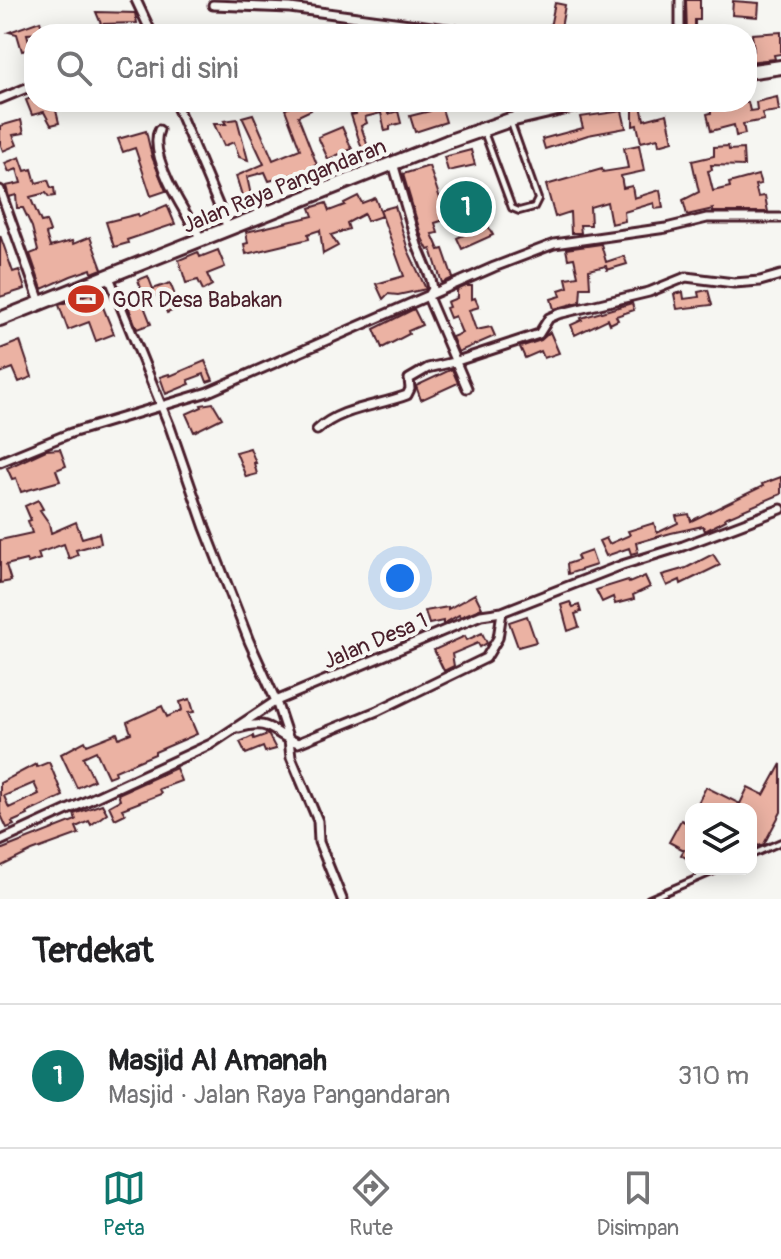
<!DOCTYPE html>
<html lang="id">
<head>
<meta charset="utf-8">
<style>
	:root { --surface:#fff; --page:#f6f6f6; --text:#202124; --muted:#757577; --line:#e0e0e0; --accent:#0f766e }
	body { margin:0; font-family:Pangolin,sans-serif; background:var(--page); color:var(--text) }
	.controls { position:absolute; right:24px; bottom:24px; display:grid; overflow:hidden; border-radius:16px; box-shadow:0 4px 20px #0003 }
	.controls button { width:72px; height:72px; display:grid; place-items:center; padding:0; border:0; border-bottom:2px solid var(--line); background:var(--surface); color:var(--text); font:40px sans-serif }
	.you { position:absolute; left:400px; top:578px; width:28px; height:28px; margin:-20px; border:6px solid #fff; border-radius:50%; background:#1a73e8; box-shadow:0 0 0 12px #1a73e833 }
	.badge { display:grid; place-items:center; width:52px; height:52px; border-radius:50%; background:var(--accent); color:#fff; font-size:26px; font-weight:700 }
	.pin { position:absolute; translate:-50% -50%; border:4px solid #fff; box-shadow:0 2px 8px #0006 }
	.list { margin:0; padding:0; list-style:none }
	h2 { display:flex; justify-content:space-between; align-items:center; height:104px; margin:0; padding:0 32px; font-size:34px }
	h2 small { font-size:26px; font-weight:400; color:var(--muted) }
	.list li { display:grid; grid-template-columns:52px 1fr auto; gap:24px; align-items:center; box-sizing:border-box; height:144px; padding:0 32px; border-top:2px solid var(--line) }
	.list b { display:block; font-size:30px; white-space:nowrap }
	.list p { margin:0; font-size:26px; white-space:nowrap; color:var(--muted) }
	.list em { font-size:26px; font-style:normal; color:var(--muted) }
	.icon { flex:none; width:44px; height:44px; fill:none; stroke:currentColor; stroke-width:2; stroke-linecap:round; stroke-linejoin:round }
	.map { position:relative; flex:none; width:781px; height:899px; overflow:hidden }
	.search { position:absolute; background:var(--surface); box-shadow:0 4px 20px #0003; left:24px; right:24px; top:24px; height:88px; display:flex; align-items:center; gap:20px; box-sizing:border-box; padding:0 28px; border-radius:32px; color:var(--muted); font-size:30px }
	.sheet { height:248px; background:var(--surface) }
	nav { display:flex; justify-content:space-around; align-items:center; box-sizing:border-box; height:112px; border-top:2px solid var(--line); background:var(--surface); font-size:22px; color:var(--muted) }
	nav a { display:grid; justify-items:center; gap:4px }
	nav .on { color:var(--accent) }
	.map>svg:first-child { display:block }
</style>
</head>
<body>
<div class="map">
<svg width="781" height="899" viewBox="0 0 781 899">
	<rect width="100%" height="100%" fill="#f6f6f2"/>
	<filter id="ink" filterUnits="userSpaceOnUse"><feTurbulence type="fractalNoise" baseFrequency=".0125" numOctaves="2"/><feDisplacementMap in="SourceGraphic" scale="16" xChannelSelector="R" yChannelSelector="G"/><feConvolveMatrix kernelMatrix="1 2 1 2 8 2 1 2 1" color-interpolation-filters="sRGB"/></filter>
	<g filter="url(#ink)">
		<path fill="#ebb2a3" stroke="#4a1f2b" stroke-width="2" fill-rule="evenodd" d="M686,0H700V20H695V34H687Z
			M733,1L759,3L758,17L732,15Z
			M555,3L565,5L561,28H565L564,34H544V27H550Z
			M96,12L135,13L137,23L101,24Z
			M40,21L43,33L27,34L31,49L22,51L17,34L9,32Z
			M781,32V54L774,55L775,59L747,62V52L754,51L752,34Z
			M34,97V102H54L59,123L51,125L44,112L32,115L26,100Z
			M777,97L779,111L762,113L764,120L743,124L745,134L736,136L734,125L711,131L707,114L711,113L710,103L748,102L750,111L757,110L756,102Z
			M296,102H307L311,110L298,116L317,165L314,166L319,180L307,186L298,173L269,181L265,172L247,177L252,200L244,202L236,176L264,164L242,117L253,114L273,160L300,149L285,109L297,105Z
			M347,102H386L388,114L398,111L401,123L390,126V130L385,131L381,113L365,117L367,123L361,126L368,147L362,149L351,115L356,114L355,111L350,112Z
			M440,102L446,122L415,132L410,116L430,111L428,106Z
			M633,105H641L644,120L667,114L673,141L659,145L658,138L641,142L637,125L633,126Z
			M622,111L626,128L588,135L545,149L542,139L583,128L580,117Z
			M237,119L248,160L239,157L234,142L224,146L214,124H226L224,121Z
			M21,120L24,133L13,135L17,145L3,151L0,143V126Z
			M342,127L352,149L328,159L318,137Z
			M146,131L152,157L166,191L151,196L135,148L123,152L118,139Z
			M639,145L644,171L621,176L623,188L632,186L634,198L660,190L663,208L655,209L654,203L624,212L625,221L611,224L607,202L590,207L591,225H580L581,233H571L570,212L555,217L546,185L602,169L603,172L628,168L624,148Z
			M728,146L729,150L743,149L744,166L711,165L712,170L708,171L713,191L730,187L729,183L758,175L761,184L755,185L758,197L765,196L768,212H713V209L687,215L683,200L699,192L692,161L714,156V147Z
			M471,150L475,165L448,171L444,157Z
			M20,157L25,171L32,169L36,183L48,180L51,188H54L55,196L49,197L46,193L30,197L41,222L46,221L50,232L46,234L50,247L72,241L73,244L90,237L102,269L92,273L91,269L71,276L42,289L30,254L38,251L32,227L23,208H17L16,195L9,197L6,186L21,183L17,169L9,172L5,163Z
			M429,166L447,219L435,223L438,233L432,234L439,250L443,249L453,278L442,283L431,249L428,250L422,238L403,174Z
			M462,195L478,202L470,219L454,212Z
			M358,196L362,203L375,198L382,216L367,221L364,214L347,223L349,229L331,235L338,246L323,254L320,230L308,234L309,239L246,254L244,244L248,243L246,232L313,216L310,208L326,203L329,211L345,205L344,203Z
			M167,205L175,224L127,240L128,243L114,247L106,222L138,214L139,217Z
			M395,206L408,250L426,289L398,295L388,294L383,299L376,284L404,276L380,210Z
			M487,224L493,235L462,249L457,238Z
			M0,235L13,272L19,270L25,289L0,297Z
			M601,244L606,262L624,256L627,264L607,270L606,266L589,270L590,287H581L580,302L554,309L551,299L561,296L559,290L568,287L566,278L578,276L574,258L568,259L566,249Z
			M218,250L225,267L207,274L212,285L203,290L198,280L186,283L179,260L198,252L200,257Z
			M148,276L153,289L170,283L180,308L167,313L160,294L142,301L151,324L137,329L127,303L140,298L137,289L141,288L138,280Z
			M466,286H472V299L475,298L479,307L469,310L476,330L491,327L495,336L458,352L452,337L462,333L455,316L450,318L446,308L449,307L447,302L457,298V290Z
			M708,290L712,305L677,309L674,294L683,292L684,299L699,297L698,292Z
			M91,293L95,304L101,302L114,334L96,341L89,322L68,330L59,305Z
			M632,303L634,310L616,316L618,320L610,324L608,319L575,335L571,325L582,320L581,318Z
			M414,309L422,325L408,331L409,334L382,348L374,329Z
			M550,332L559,353L544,358L541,351L525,358L520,347L541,340Z
			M20,341L32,377L19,382L13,368L0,373V349Z
			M205,361L213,380L207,382L204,374L188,380L190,384L166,394L160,377L169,374L170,376Z
			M452,369L458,383L421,400L416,386Z
			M213,403L222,418L194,432L186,414L202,407L201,405Z
			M250,448L256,463H254L257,474L246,477L236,452Z
			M60,449L66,466L56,470L60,481L21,492L16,478L12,479L7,468L46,450Z
			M781,477V494L725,518L726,520L705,531L703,526L671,533L636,543L638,552L631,554L629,548L606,556L599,541L606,538L609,544L630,535L628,531L654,523L657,533L678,523L676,516L689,514L691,521L763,486L762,484Z
			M38,500L43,509L40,510L49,523L51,533L76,522L82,538L99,533L101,543L76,550L78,555L69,559L64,544L38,553L40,559L28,563L26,560L6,565L11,581L0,583V540L32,533L28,521L31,520L25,506Z
			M591,551L596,565L568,574L567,564L579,560L577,556Z
			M713,554L720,565L681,584L680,580L667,586L662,575L686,568Z
			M645,576L650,587L633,595L634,599L615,604L613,597L602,602L596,590L628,580L629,583Z
			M475,594L482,608L460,617L459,615L443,624V621L429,624L425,611L448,607V609Z
			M570,602L573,607L579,605L581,612L575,614L579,627L568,631L561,605Z
			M527,616L536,642L518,647L509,622Z
			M482,633L487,643L480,647L478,643L452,654L454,666L444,671L434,650L465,636L467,640Z
			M190,699L194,712L188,713L197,734L155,752V754L115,771L116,774L108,777L96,751L83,757L94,780L77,788L61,754L85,741L87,745L117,733L119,738L131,733L127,722L162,706L167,717L182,710L180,702Z
			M268,734L276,749L265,752L263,747L246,754L240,742L253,736L254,739Z
			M49,762L63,796L27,813L28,815L12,822L14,825L7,828L0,813V783L36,764L37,767ZM34,783L39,794L9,808L4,796Z
			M781,764V812L764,844L759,846L751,842V809H695L706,787L740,804L748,787L764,795Z
			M176,768L181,781L159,789L161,794L122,809L125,814L115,819L109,806L120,800L118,794Z
			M102,804L107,813L91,825L89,821L76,827L79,834L32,851L0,867V850L76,820L74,814Z
			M681,820L691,825V861L681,855L684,850L669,842Z"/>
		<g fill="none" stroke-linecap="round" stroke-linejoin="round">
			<g stroke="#4a1f2b" stroke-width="10">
				<path id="service" d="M484,132L512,208L519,211L534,207L538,199L511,123
					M751,855L781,842
					M649,899L719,869"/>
			</g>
			<g stroke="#4a1f2b" stroke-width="13">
				<path id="minor" d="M136,0L152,34
					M213,5L290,8L484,34
					M680,34V0
					M0,99L34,85
					M175,102L228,228
					M159,130C147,157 188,217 202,240
					M393,163L417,245L431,279L433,289L428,297L467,388
					M0,190L40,302
					M109,277L170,427L205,528L249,641L276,701L289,740L291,757L318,821L319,842L342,899
					M317,430C340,408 378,406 407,395L410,389L409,379L428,368L454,362L539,334L549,318L558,314L649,292L686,277L734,283L760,281L781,275
					M0,462L71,433L208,392L494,267L554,244L666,228L707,218H781
					M239,728C272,718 270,733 298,743L377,711L486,658L498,638L502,612
					M0,841L211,744L276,701L481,615L502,612L622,565L683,546L781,509"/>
			</g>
			<g stroke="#4a1f2b" stroke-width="18">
				<path id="trunk" d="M747,72L781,67
					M0,319L447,142L510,120L587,102"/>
			</g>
			<use href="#service" stroke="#f6f6f2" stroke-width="4"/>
			<use href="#minor" stroke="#f6f6f2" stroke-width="7"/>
			<use href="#trunk" stroke="#f6f6f2" stroke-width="12"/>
		</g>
	</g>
	<defs>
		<g id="stadium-bare" transform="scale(2.76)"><path d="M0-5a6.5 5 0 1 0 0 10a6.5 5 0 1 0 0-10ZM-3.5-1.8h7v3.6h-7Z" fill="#c8321e" stroke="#f6f6f2" stroke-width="2.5" paint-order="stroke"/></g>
	</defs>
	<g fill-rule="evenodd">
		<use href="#stadium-bare" x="86" y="299"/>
	</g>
	<g text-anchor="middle" stroke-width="8" stroke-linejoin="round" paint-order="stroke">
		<g font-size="22" fill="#4a1f2b" stroke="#f6f6f2">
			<text transform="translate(284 185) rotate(-22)" y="8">Jalan Raya Pangandaran</text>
			<text transform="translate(375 640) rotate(-23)" y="8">Jalan Desa 1</text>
		</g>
		<g font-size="22" fill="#4a1f2b" stroke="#f6f6f2" text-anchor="start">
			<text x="112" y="307">GOR Desa Babakan</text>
		</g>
	</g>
</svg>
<div class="controls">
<button><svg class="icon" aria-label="layers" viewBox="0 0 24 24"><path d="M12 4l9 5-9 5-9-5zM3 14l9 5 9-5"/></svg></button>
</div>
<div class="you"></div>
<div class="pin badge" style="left:466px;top:207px">1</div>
<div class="search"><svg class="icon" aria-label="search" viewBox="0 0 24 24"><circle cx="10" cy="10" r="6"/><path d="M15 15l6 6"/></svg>Cari di sini</div>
</div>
<section class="sheet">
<h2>Terdekat<small></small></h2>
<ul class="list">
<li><span class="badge">1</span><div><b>Masjid Al Amanah</b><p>Masjid · Jalan Raya Pangandaran</p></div><em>310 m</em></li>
</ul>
</section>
<nav>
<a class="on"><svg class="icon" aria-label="map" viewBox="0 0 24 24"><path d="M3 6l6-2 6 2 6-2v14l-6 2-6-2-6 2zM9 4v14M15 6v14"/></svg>Peta</a>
<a><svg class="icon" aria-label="directions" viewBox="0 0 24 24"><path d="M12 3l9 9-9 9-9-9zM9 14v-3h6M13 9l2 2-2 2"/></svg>Rute</a>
<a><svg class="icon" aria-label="saved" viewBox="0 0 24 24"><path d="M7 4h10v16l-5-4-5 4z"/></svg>Disimpan</a>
</nav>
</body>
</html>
